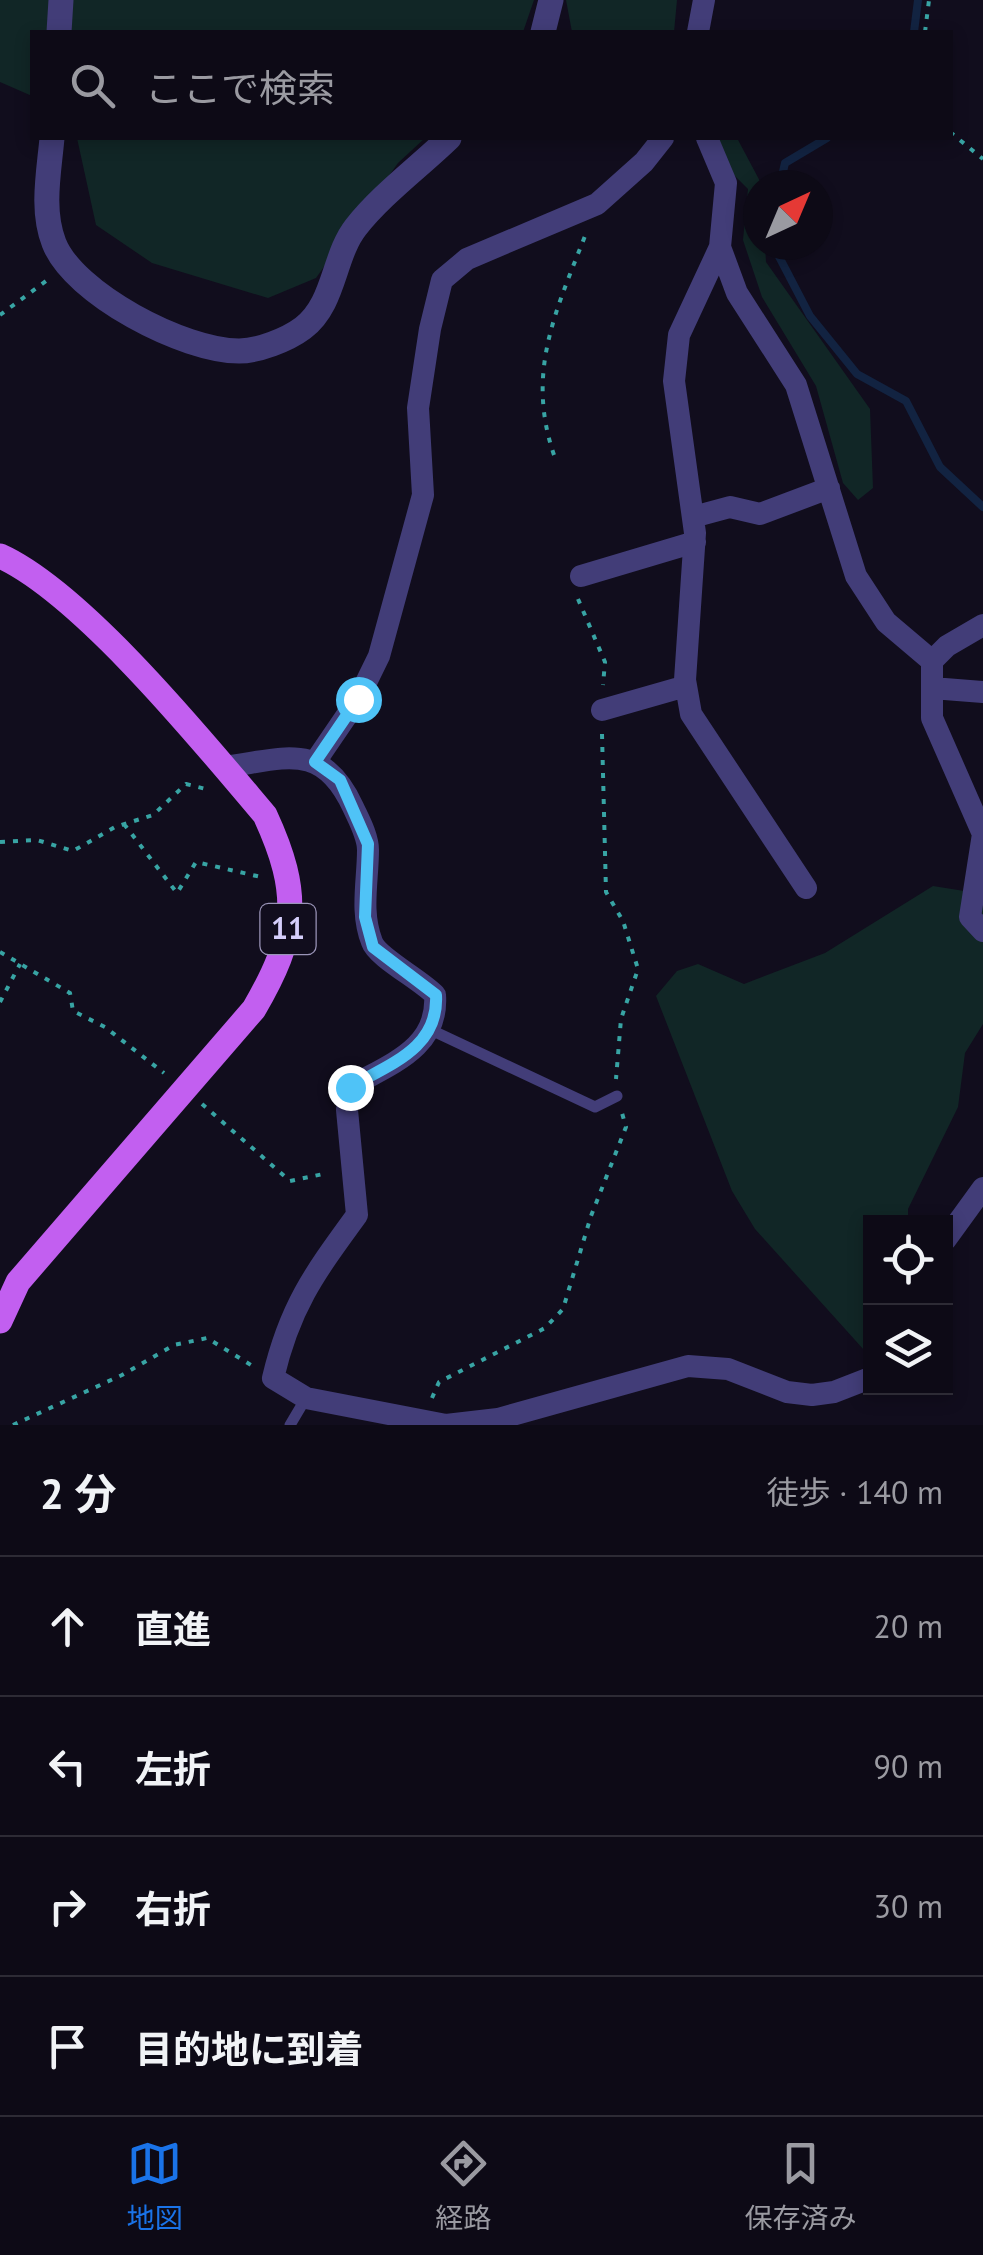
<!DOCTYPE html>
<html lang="ja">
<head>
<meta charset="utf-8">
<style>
	:root { --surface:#0d0a16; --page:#1b1823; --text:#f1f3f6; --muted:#9a9aa1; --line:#2d2b35; --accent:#1a73e8 }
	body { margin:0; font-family:"PT Sans","Noto Sans JP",sans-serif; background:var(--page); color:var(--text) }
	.controls { position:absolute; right:30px; bottom:30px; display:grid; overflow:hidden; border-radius:0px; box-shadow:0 5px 15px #0003 }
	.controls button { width:90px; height:90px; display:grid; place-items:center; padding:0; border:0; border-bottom:2px solid var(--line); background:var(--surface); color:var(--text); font:50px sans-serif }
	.compass { position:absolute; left:743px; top:170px; width:90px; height:90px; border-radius:50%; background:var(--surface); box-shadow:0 5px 15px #0003; rotate:44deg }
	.stop { position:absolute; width:30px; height:30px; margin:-22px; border:8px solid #4fc3f7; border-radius:50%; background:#fff }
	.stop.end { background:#4fc3f7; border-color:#fff; box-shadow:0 2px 10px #0008 }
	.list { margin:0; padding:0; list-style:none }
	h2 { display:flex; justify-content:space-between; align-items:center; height:130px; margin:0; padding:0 40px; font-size:42px }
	h2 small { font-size:32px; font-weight:400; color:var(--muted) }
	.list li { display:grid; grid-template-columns:65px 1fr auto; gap:30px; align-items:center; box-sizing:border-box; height:140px; padding:0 40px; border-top:2px solid var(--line) }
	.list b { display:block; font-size:38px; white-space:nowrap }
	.list em { font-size:32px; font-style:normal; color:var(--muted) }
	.icon { flex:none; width:55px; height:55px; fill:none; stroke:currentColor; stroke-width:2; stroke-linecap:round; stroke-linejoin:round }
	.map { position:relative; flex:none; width:983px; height:1425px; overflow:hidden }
	.search { position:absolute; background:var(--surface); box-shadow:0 5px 15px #0003; left:30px; right:30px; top:30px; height:110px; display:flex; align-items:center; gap:25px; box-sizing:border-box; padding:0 35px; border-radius:0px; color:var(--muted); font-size:38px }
	.sheet { height:690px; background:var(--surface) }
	nav { display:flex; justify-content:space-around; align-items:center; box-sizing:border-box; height:140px; border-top:2px solid var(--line); background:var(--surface); font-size:28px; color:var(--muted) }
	nav a { display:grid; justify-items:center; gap:5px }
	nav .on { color:var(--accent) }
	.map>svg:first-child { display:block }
</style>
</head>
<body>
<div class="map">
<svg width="983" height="1425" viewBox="0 0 983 1425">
	<rect width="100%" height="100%" fill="#110d1d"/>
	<path fill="#112626" d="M0,0H534L523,32H32V96L0,82Z
		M566,0H677L674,32H572Z
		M77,138H425L398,163L316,278L268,298L152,263L96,225Z
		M697,138H737L762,185H758V245H765L766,262L870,409L873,488L858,500L843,483L816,386L762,297L743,240L748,189Z
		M933,886L983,894V1024L965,1053L958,1107L908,1209V1222H870V1347L864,1350L755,1229L732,1191L656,996L677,971L698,964L744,984L825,953Z"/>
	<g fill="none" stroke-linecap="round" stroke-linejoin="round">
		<path stroke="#122341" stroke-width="8" d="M914,32L918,0
			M780,185L785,163L827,138
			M773,245L810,316L857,374L906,401L940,467L983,507"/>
		<path stroke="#38a4a4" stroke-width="4" stroke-dasharray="5 8" stroke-linecap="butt" d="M925,32L929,0
			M950,132L983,159
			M0,315L50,278
			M554,455C526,373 555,313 585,236
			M578,599L605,662L603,685
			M602,734L606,892L623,921L638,969L621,1019L616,1079
			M124,824L177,893L196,862L261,877
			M0,842L37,840L73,851L115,827L153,815L186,784L210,790
			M0,952L70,993L73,1011L105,1027L164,1073
			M0,1002L20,964
			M202,1104L290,1181L328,1173
			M432,1398L439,1382L545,1328L563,1309L591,1216L626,1127L622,1113
			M13,1425L122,1375L174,1345L207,1338L251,1365"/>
		<path stroke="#423d78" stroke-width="11" d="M431,1030L595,1107L617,1096
			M290,1425L306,1398"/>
		<path stroke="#423d78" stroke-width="22" d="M698,32L704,0
			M707,138L726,183L720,247L737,293L796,385L856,576L886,622L932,661
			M720,247L679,335L674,381L695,533L685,680L691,714L806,888
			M693,517L730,507L760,514L829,488
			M581,576L695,542
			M983,625L947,646L932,661V718L983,834
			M932,688L983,692
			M602,710L686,686
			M315,762L358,699L379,656L423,495L418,408L430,329L442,280L467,259L597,204L644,162L663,138
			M224,767C284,759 322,740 353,807C359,820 368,836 368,850C368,881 360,912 372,942C377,957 421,980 435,995C439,1048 390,1064 350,1087L347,1110L357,1215C314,1274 290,1306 273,1378L306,1398L446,1425L498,1419L688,1366L728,1369L787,1392L812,1395L834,1392L870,1378
			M983,834L970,917L983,931
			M946,1239L983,1188"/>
		<path stroke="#423d78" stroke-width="25" d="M59,32L61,0
			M543,32L551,0
			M52,138C49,172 41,210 54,243C74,294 184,351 239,351C258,351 287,340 303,328C335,304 333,256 356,227C381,195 419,167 449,138"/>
		<path stroke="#c25ff0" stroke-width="25" d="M0,556C82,593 204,743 265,815C302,895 297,935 254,1009L18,1282L0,1321"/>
	</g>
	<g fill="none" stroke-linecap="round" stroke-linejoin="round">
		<path stroke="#4fc3f7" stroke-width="12" d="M350,1087C390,1064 439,1048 436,995L373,947L365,917L368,844L340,780L315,762L358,699"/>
	</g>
	<g text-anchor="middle" stroke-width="10" stroke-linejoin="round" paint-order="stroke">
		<rect fill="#110d1d" stroke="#9a94b8" stroke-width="2.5" x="260.5" y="904" width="55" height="50" rx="8"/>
		<g font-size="30" font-weight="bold" fill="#d5cefa">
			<text x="288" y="939">11</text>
		</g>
	</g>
</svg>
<div class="controls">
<button><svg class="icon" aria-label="locate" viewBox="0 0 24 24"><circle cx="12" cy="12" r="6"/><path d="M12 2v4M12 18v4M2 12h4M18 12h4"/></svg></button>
<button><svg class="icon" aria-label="layers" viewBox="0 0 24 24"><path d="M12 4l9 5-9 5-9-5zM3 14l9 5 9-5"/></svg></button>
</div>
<svg class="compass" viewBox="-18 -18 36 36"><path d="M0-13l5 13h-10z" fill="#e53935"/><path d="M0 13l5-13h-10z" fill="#9a9aa1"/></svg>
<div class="stop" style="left:358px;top:699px"></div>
<div class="stop end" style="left:350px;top:1087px"></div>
<div class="search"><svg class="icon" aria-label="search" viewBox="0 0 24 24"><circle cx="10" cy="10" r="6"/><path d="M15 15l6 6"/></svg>ここで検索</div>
</div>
<section class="sheet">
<h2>2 分<small>徒歩 · 140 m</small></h2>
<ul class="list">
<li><svg class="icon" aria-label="ahead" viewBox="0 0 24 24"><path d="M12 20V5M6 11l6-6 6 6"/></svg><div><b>直進</b></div><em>20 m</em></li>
<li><svg class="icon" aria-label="left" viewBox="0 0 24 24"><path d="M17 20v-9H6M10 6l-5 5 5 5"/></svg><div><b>左折</b></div><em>90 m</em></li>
<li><svg class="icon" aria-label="right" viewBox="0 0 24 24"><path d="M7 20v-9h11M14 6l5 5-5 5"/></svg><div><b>右折</b></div><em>30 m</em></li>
<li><svg class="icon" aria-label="arrive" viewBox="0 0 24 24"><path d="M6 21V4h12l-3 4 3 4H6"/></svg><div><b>目的地に到着</b></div></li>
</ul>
</section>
<nav>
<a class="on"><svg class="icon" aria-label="map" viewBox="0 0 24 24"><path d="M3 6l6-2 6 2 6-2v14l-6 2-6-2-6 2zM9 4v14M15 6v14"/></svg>地図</a>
<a><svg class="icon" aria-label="directions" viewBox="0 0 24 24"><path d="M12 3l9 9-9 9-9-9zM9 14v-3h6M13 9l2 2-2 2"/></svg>経路</a>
<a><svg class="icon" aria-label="saved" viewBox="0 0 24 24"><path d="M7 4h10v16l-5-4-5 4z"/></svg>保存済み</a>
</nav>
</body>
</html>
